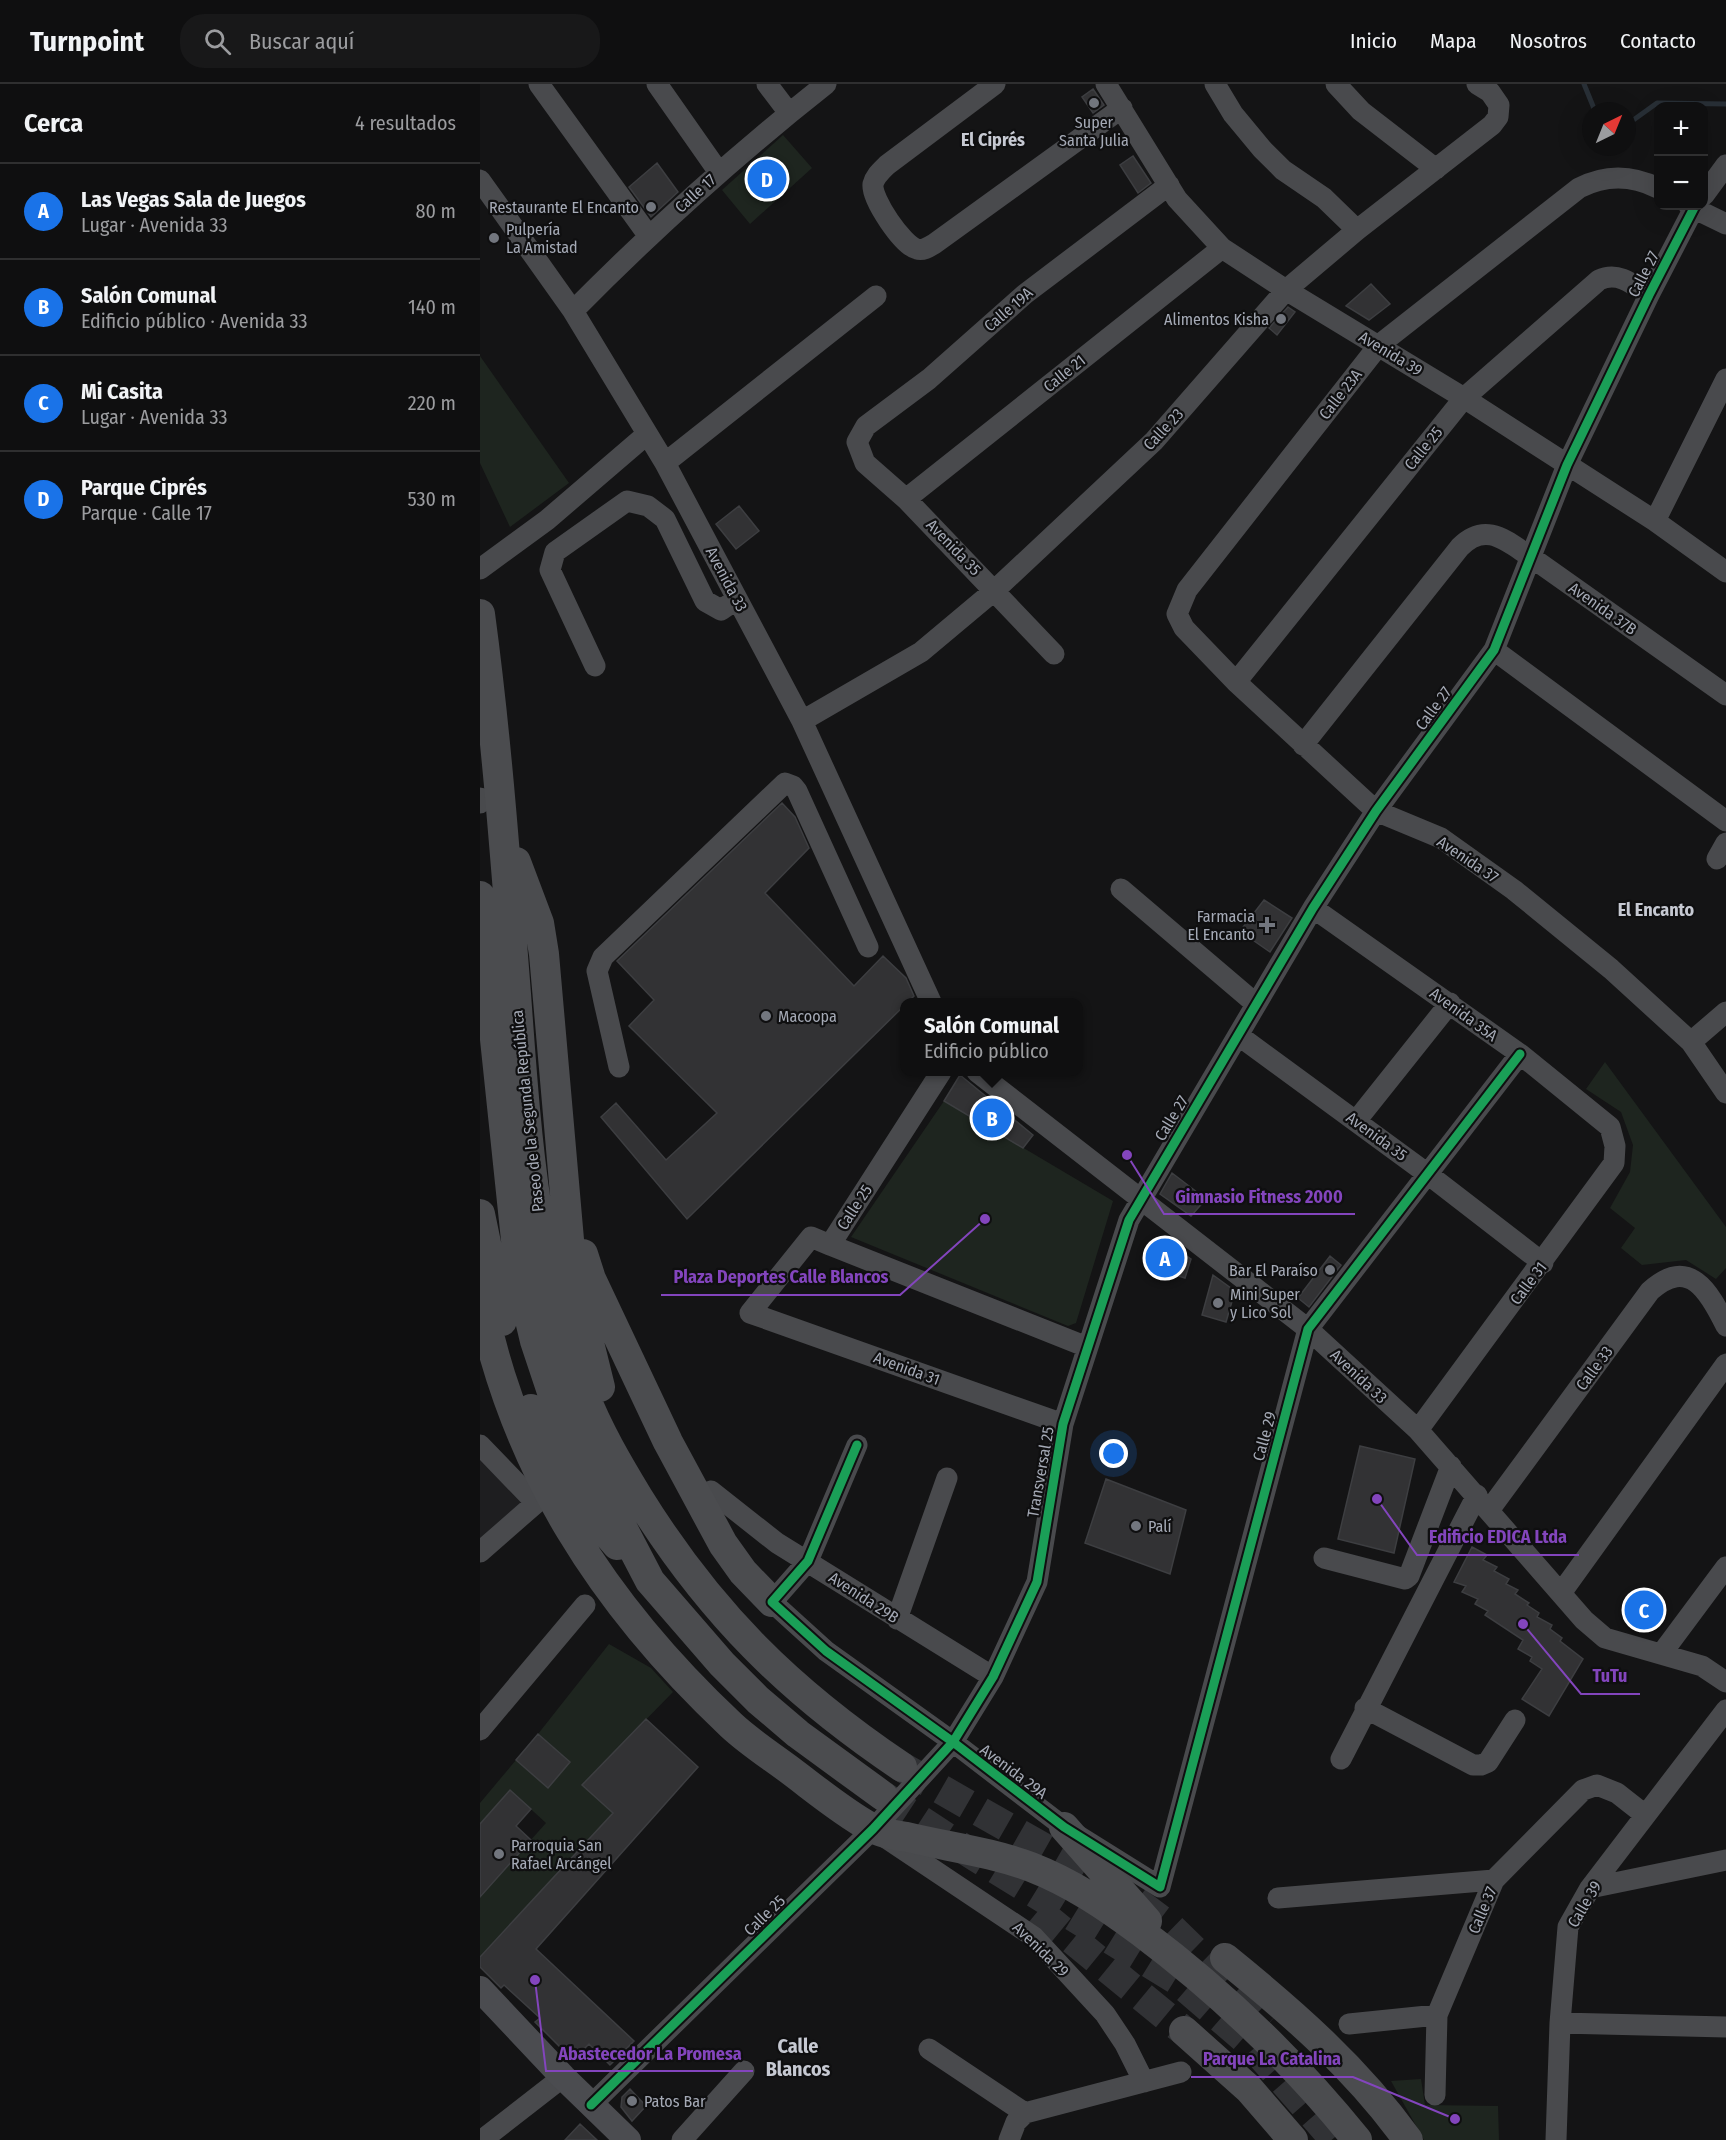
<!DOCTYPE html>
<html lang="es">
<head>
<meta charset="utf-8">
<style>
	:root { --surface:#0f0f10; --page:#181819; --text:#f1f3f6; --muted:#9b9c9f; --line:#2f2f30; --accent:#1a73e8 }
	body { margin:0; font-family:"Fira Sans Condensed",sans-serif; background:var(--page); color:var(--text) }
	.controls { position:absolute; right:18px; top:18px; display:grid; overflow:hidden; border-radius:12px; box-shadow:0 6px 24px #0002 }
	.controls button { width:54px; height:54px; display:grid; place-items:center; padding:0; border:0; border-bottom:2px solid var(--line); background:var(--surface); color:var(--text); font:30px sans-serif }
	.compass { position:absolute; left:1102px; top:18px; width:54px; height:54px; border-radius:50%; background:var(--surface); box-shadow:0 6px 24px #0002; rotate:43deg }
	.you { position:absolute; left:634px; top:1370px; width:21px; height:21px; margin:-15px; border:4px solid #fff; border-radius:50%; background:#1a73e8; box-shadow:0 0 0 9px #1a73e833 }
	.badge { display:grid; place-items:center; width:39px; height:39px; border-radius:50%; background:var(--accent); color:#fff; font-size:20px; font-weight:700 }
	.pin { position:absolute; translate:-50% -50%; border:3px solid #fff; box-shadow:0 2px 6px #0006 }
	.popup { position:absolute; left:420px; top:914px; width:183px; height:78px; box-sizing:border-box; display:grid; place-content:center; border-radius:12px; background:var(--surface); filter:drop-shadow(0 2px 4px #0005); font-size:20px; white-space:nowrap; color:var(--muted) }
	.popup b { font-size:22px; color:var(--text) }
	.popup::after { content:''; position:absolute; left:50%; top:100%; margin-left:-12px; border:12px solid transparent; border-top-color:var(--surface) }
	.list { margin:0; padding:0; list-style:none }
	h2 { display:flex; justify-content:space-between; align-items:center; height:78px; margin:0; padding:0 24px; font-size:26px }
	h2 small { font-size:20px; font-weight:400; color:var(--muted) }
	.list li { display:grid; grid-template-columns:39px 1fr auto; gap:18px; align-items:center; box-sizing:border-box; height:96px; padding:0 24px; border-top:2px solid var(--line) }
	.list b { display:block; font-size:22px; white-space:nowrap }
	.list p { margin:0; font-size:20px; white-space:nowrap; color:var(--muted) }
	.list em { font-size:20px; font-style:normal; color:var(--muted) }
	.icon { flex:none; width:33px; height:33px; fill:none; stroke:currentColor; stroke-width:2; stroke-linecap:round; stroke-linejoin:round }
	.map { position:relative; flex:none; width:1246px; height:2056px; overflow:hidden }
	header { display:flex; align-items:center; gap:36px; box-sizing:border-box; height:84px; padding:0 30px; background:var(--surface); border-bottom:2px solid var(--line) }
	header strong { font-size:28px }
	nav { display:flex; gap:33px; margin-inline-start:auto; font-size:21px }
	.search { width:420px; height:54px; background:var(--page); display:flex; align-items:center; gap:15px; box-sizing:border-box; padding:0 21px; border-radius:24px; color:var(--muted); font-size:22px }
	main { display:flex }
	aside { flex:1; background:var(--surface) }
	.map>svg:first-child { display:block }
</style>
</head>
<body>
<header>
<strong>Turnpoint</strong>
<div class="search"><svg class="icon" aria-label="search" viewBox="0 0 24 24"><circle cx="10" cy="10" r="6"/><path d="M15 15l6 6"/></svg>Buscar aquí</div>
<nav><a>Inicio</a><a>Mapa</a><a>Nosotros</a><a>Contacto</a></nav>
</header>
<main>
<aside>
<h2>Cerca<small>4 resultados</small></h2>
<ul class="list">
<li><span class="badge">A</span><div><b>Las Vegas Sala de Juegos</b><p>Lugar · Avenida 33</p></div><em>80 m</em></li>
<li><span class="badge">B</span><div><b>Salón Comunal</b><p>Edificio público · Avenida 33</p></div><em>140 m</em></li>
<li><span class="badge">C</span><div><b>Mi Casita</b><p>Lugar · Avenida 33</p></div><em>220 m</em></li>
<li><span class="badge">D</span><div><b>Parque Ciprés</b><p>Parque · Calle 17</p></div><em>530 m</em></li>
</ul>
</aside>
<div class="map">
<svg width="1246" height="2056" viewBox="0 0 1246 2056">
	<rect width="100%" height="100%" fill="#141415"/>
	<path fill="#1e1e20" d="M0,1372L46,1420L0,1460Z"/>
	<path fill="#1e251f" d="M303,51L332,84L270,140L242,106Z
		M0,272L89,399L30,443L0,379Z
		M1125,978L1246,1143V1184L1236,1195L1206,1176L1162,1181L1141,1164L1155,1144L1130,1124L1150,1088L1153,1061L1141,1028L1106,1005Z
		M464,1017L633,1117L596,1239L588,1242L371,1153Z
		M129,1560L171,1584L193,1608L103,1700L133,1729L0,1873V1801L6,1806L66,1739L30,1706L0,1740V1719L36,1676L68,1704L90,1678L58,1650Z
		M941,1995L945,2021L1018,2022L1019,2056H944L911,1997Z"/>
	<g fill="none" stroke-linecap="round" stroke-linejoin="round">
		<path stroke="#282f36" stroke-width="5" d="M1104,0L1115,27
			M1147,36L1152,37L1177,19L1246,20"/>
	</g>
	<path fill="#323234" stroke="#3d3e41" stroke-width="1.5" d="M613,5L624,21L613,29L602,13Z
		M653,72L671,99L658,109L640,81Z
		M177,79L198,108L171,133L149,103Z
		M891,200L910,220L889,236L866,222Z
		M808,223L815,228L797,251L789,244Z
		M259,422L279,447L256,465L236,440Z
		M302,719L315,733L329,764L285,809L374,902L403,872L426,894L434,912L207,1135L121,1033L136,1019L186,1076L237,1029L149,942L174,916L137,877Z
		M784,816L812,834L790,868L760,847Z
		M480,991L553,1051L543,1064L464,1017Z
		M692,1089L726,1115L711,1132L680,1110Z
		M684,1156L711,1175L705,1194L676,1185Z
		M850,1172L861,1181L829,1223L818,1214Z
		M733,1191L755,1207L746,1238L722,1231Z
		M880,1362L935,1375L914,1469L858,1455Z
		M626,1395L706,1426L690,1490L605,1459Z
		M992,1463L1007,1471L1003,1476L1017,1483L1014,1487L1029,1495L1026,1500L1038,1506L1035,1510L1049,1519L1047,1521L1059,1529L1057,1533L1072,1541L1070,1545L1082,1554L1080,1557L1103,1575L1069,1632L1042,1615L1062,1585L1050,1577L1052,1573L1038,1565L1043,1556L1005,1531L1008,1527L995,1520L998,1515L982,1508L986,1502L974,1498Z
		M1159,1508L1181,1525L1170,1543L1146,1526Z
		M166,1635L218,1683L56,1865L154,1957L130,1981L109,1960L93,1976L55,1938L60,1934L24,1901L21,1904L0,1883V1873L133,1729L102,1701Z
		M58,1650L90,1678L68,1704L36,1676Z
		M30,1706L51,1725L36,1742L51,1756L0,1813V1740Z
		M150,2005L166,2022L152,2037L141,2023L142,2013Z
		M100,2040L117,2056H85Z"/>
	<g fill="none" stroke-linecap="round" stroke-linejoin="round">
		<path stroke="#313235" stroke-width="30" stroke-dasharray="30 15" stroke-linecap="butt" d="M422,1683L653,1815L690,1843L789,1939
			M403,1712L490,1769L697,1896L773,1962L855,2056
			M558,1827L704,1947"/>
		<path stroke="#494a4d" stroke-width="21" d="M59,0L168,151
			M177,0L238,87
			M287,0L309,29
			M515,0L407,81C401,87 395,92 393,100C391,115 423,162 437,165C443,167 449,163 454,160L642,24
			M626,0L697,115L742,164L806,206L984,314L1175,437L1246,488
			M735,0L753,30L782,65L803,86L844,114L877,146
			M856,0L881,27L956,85
			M0,96L93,227L185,379L322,637L451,918
			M1178,104C1152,91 1126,90 1099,104L899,261L707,506L697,530L704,544L756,598L896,727L961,754L1034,806L1131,885L1211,958L1246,1009
			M1224,111L1246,81
			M1209,122L1246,140
			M93,227C173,146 256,71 346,0
			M185,379L396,212
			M426,415L742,164
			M1175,437L1246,295
			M0,485L67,436L166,351
			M1014,566L1246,737
			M574,570L426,415L385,379L377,358L386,342L449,295L545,210L689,101
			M115,582L70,486L75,468L147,417L168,422L185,435L225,517L241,526L257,515
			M756,598L984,314L1119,196C1138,187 1153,200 1169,211
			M322,637L441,568L515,506L674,357L806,206L877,146L1012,41L1018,33L1019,21L1010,8L997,0
			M823,661L980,463C1006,437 1026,457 1051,473L1246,611
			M0,714V719
			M1237,775L1246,759
			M641,805L776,920
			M833,824L1040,970L1130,1043L1135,1062L1134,1079L938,1346
			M758,951L949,1091L1063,1179
			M1211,958L1246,928
			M139,983L117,887L123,873L305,699L313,702L317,707L388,863
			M461,988L350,1161L331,1153L270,1229L583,1340
			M497,988L828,1245L938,1346L1104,1536L1125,1554L1222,1582L1246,1598
			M876,1037L970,919
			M350,1161L607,1263
			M0,1361L56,1419L0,1468
			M377,1361L328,1477L292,1518L346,1567L473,1658L584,1743L680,1803L828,1245L1040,970
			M231,1407L297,1459L513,1593
			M1010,1425L1170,1207C1209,1172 1229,1207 1246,1242
			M844,1474L925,1495L929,1492L971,1382
			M1081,1509L1246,1280
			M417,1535L467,1394
			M1182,1569L1246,1483
			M885,1624L993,1681H1001L1008,1678L1035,1636
			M0,1646L105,1521
			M861,1675L997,1411
			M406,1754L554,1853L625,1930L645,1960L664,1998
			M1110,1804L1246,1776
			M798,1814L1014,1796
			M1080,1939L1246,1943
			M869,1940L957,1931
			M449,1965L545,2029
			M955,2011L957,1931L1014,1796L1103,1706L1117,1701L1137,1709L1165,1731
			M111,2021L393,1745L473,1658L513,1593L557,1498L583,1340L649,1136L833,824L896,727L1014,566L1087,381L1169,211L1215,122
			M2,2056L83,1993
			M202,2056L264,1987
			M529,2056L536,2038L545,2029L701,1988
			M1076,2056L1080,1939L1088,1843L1110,1804L1246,1626"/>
		<path stroke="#4b4c50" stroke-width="26" d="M0,1905L83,1993L148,2056"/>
		<path stroke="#4b4c4f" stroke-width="30" d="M0,530C17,656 26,783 36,910C46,1047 54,1180 104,1310C118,1346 138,1380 158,1413C230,1529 309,1607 422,1683
			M36,778L59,839L64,870L92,1190L120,1303
			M0,812L40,1194L55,1257L73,1311L170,1497L242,1580L278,1616L318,1650L403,1712
			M0,1130L22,1237
			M103,1170L111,1195L188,1358L243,1460L263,1488L292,1518
			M0,1212C34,1384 124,1522 251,1641C268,1657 288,1670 307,1684C334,1704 361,1727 390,1743C400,1749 415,1751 427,1753C469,1763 511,1768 551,1783C592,1799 626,1822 661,1848C741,1908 814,1978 877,2056
			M51,1325C73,1375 101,1421 137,1461
			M584,1743L667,1837
			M745,1874C813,1929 877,1985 928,2056
			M704,1947L769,2005L813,2056"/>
		<g stroke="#0f0f10" stroke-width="13">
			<path id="cycleway" d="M377,1361L328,1477L292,1518L346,1567L473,1658L584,1743L680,1803L828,1245L1040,970
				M111,2021L393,1745L473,1658L513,1593L557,1498L583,1340L649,1136L833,824L896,727L1014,566L1087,381L1169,211L1215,122"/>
		</g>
		<use href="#cycleway" stroke="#1a9f57" stroke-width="9"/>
	</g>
	<g fill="#72767e" stroke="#0f0f10" stroke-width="2">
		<circle cx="614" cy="19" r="6"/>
		<circle cx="171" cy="123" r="6"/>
		<circle cx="14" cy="154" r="6"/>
		<circle cx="801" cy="235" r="6"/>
		<path d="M784 832h6v6h6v6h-6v6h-6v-6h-6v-6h6z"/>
		<circle cx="286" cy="932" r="6"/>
		<circle cx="850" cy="1186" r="6"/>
		<circle cx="738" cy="1219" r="6"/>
		<circle cx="656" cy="1442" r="6"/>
		<circle cx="19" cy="1770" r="6"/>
		<circle cx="152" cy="2017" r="6"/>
	</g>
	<g text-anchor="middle" stroke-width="4.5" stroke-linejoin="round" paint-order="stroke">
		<g font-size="16" fill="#a5aab6" stroke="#0f0f10" text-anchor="start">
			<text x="614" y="44" text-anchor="middle">Super<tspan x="614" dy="18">Santa Julia</tspan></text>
			<text x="159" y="129" text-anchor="end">Restaurante El Encanto</text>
			<text x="26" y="151">Pulpería<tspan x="26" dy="18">La Amistad</tspan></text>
			<text x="789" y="241" text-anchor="end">Alimentos Kisha</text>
			<text x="775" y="838" text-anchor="end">Farmacia<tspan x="775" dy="18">El Encanto</tspan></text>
			<text x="298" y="938">Macoopa</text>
			<text x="838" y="1192" text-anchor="end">Bar El Paraíso</text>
			<text x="750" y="1216">Mini Super<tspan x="750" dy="18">y Lico Sol</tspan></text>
			<text x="668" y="1448">Palí</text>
			<text x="31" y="1767">Parroquia San<tspan x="31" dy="18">Rafael Arcángel</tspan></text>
			<text x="164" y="2023">Patos Bar</text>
		</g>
		<g font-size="16" fill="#a5aab6" stroke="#0f0f10">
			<text transform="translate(215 109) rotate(-42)" y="6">Calle 17</text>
			<text transform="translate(1163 190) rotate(-63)" y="6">Calle 27</text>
			<text transform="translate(528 225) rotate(-41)" y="6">Calle 19A</text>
			<text transform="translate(911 269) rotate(31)" y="6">Avenida 39</text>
			<text transform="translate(584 289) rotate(-39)" y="6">Calle 21</text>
			<text transform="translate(860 310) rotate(-52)" y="6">Calle 23A</text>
			<text transform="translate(683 345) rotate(-47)" y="6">Calle 23</text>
			<text transform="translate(943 364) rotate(-51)" y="6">Calle 25</text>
			<text transform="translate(474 463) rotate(46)" y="6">Avenida 35</text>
			<text transform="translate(247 495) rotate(62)" y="6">Avenida 33</text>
			<text transform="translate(1123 524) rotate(35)" y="6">Avenida 37B</text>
			<text transform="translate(953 624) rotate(-54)" y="6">Calle 27</text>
			<text transform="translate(988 775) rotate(34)" y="6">Avenida 37</text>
			<text transform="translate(984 930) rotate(36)" y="6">Avenida 35A</text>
			<text transform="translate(47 1027) rotate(-96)" y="6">Paseo de la Segunda República</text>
			<text transform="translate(691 1034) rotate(-59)" y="6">Calle 27</text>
			<text transform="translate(897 1052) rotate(36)" y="6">Avenida 35</text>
			<text transform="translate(374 1123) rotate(-57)" y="6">Calle 25</text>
			<text transform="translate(1048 1199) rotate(-53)" y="6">Calle 31</text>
			<text transform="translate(427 1284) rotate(20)" y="6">Avenida 31</text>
			<text transform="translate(1114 1284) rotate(-54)" y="6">Calle 33</text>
			<text transform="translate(879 1292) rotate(43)" y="6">Avenida 33</text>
			<text transform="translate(784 1352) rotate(-75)" y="6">Calle 29</text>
			<text transform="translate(560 1388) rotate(-80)" y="6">Transversal 25</text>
			<text transform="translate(384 1513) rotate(33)" y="6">Avenida 29B</text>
			<text transform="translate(534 1687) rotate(37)" y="6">Avenida 29A</text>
			<text transform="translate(1104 1820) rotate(-60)" y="6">Calle 39</text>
			<text transform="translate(1002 1826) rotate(-67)" y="6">Calle 37</text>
			<text transform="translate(284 1831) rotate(-44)" y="6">Calle 25</text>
			<text transform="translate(561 1865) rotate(44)" y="6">Avenida 29</text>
		</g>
		<g font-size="18" font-weight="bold" fill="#c6c9d2" stroke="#0f0f10">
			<text x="513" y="62">El Ciprés</text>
			<text x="1176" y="832">El Encanto</text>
		</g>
		<g font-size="20" font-weight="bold" fill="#c6c9d2" stroke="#0f0f10">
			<text x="318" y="1969">Calle<tspan x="318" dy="23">Blancos</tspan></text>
		</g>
	</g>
	<path fill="none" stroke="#8345bd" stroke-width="2" d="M647 1071L684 1130H875M505 1135L420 1211H181M897 1415L937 1471H1099M1043 1540L1101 1610H1160M55 1896L66 1987H273M975 2035L873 1993H711"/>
	<g fill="#8345bd" stroke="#0f0f10" stroke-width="2">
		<circle cx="647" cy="1071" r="6"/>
		<circle cx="505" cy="1135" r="6"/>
		<circle cx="897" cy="1415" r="6"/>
		<circle cx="1043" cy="1540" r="6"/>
		<circle cx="55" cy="1896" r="6"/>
		<circle cx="975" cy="2035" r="6"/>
	</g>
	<g font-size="18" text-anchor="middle" font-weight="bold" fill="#8345bd" stroke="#0f0f10" stroke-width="4.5" stroke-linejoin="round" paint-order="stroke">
		<text x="779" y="1119">Gimnasio Fitness 2000</text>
		<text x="301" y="1199">Plaza Deportes Calle Blancos</text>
		<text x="1018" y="1459">Edificio EDICA Ltda</text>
		<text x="1130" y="1598">TuTu</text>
		<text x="170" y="1976">Abastecedor La Promesa</text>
		<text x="792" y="1981">Parque La Catalina</text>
	</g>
</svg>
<div class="controls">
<button>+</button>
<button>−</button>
</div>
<svg class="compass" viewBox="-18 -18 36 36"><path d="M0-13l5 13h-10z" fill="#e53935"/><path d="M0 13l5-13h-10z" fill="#9b9c9f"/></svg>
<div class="you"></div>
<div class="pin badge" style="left:685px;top:1174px">A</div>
<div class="pin badge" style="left:512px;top:1034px">B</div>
<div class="popup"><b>Salón Comunal</b>Edificio público</div>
<div class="pin badge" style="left:1164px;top:1526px">C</div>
<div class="pin badge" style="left:287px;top:95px">D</div>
</div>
</main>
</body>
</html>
